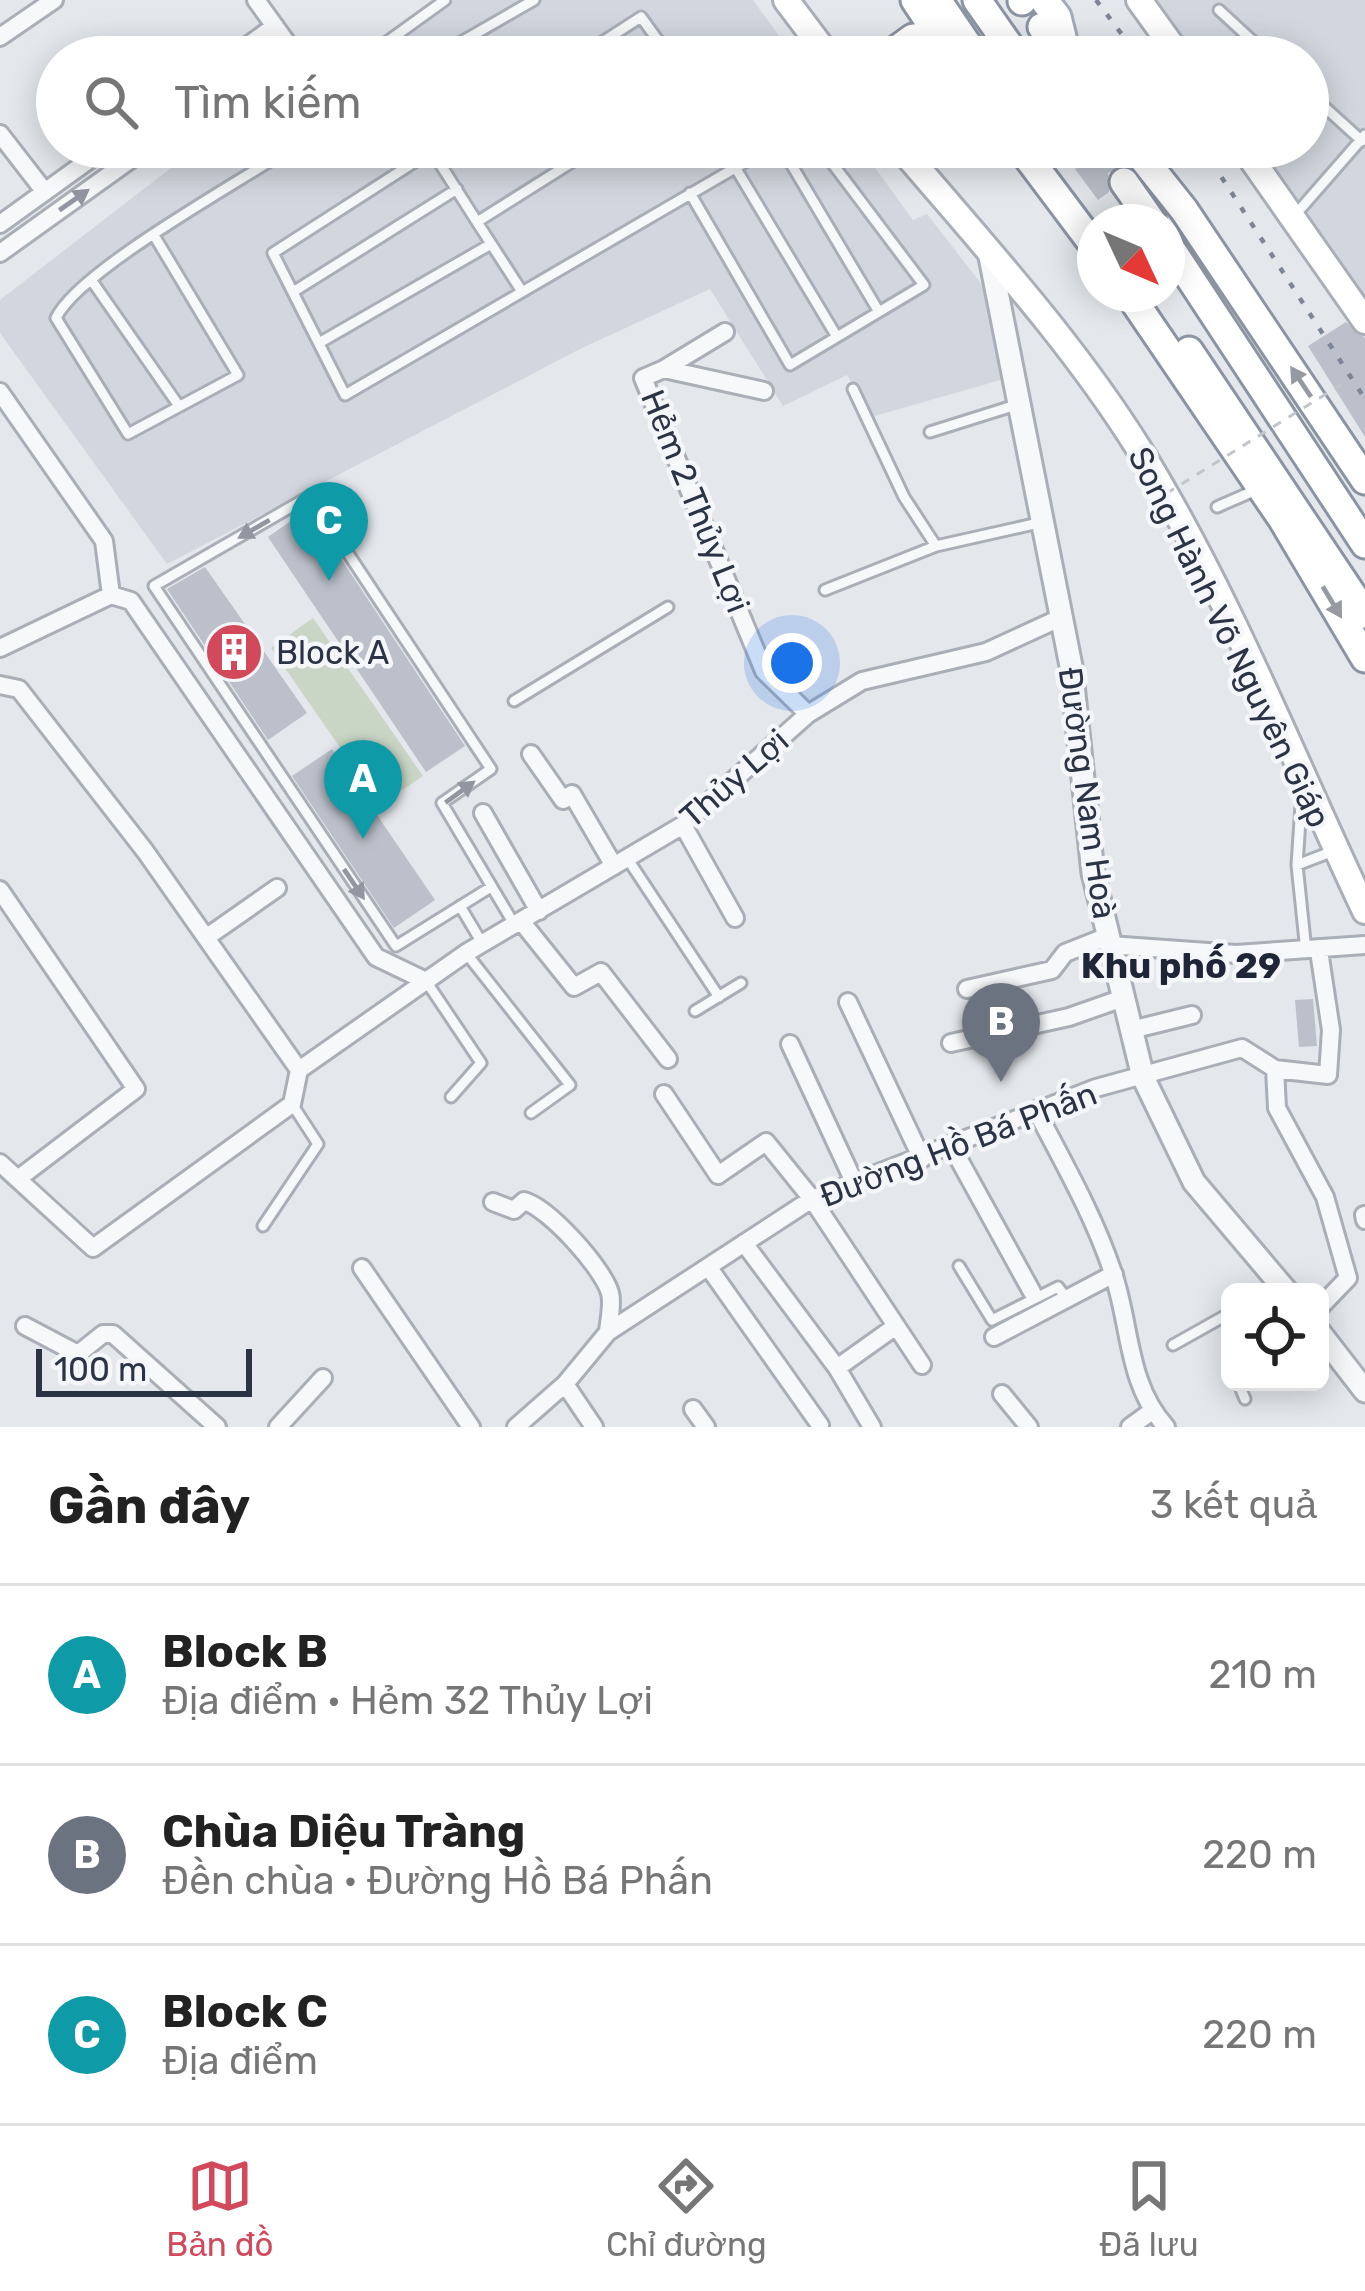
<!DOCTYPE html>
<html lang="vi">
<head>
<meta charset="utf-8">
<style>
	:root { --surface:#fff; --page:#f6f6f6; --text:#222; --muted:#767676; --line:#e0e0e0; --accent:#d1495b }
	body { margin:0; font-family:Rubik,sans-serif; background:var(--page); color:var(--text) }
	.controls { position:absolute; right:36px; bottom:36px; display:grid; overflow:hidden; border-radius:18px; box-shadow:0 6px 30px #0003 }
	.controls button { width:108px; height:108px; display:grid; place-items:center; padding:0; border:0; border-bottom:3px solid var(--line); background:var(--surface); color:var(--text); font:60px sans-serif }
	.compass { position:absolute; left:1077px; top:204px; width:108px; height:108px; border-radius:50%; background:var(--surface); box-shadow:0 6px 30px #0003; rotate:134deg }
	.scale { position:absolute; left:36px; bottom:30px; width:216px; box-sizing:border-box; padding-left:12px; border:6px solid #2b3445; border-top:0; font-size:33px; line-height:42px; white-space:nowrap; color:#2b3445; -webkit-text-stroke:9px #f4f6f9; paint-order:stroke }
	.you { position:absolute; left:792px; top:663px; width:42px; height:42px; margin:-30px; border:9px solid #fff; border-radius:50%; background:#1a73e8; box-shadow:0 0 0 18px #1a73e833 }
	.badge { display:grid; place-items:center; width:78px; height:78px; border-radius:50%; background:var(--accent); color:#fff; font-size:39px; font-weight:700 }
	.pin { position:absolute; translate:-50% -99px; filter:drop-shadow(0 3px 6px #0008) }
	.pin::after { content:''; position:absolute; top:63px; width:42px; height:36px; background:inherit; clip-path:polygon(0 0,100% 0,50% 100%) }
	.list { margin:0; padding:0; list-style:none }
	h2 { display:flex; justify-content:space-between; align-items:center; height:156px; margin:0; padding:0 48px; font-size:51px }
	h2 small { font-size:39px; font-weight:400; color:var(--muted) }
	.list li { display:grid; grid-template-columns:78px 1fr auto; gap:36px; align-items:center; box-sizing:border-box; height:180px; padding:0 48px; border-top:3px solid var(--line) }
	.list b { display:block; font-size:45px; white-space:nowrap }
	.list p { margin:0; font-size:39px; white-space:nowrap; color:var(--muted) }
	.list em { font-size:39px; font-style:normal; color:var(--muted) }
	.icon { flex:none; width:66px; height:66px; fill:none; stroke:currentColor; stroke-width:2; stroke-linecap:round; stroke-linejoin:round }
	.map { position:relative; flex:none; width:1365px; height:1427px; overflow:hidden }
	.search { position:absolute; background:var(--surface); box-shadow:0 6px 30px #0003; left:36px; right:36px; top:36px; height:132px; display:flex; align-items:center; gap:30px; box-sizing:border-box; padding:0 42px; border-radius:66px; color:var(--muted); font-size:45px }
	.sheet { height:696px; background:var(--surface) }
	nav { display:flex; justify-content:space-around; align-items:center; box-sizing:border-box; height:168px; border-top:3px solid var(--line); background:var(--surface); font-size:33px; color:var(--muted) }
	nav a { display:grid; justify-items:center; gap:6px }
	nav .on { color:var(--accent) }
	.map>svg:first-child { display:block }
</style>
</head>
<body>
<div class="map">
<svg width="1365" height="1427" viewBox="0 0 1365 1427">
	<rect width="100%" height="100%" fill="#e4e7ec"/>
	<path fill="#d2d6de" d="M455,0H753L794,57H369Z
		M1150,0H1365V304L1255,147H1308V57H1191Z
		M198,147H860L913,220L927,214L993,299L1011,377L871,417L847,375L783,406L710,289L580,349L167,564L0,333V300Z"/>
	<path fill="#c9d6c5" d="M313,618L423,776L380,805L271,648Z"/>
	<path fill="#bbc0ca" d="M1118,153L1125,164L1108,173L1109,192L1098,200L1075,169L1086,161L1106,167Z
		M1346,322L1365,338V437L1308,346Z
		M308,509L465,746L426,772L268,537Z
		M205,567L307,713L268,740L167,589Z
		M332,749L435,900L394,928L292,776Z
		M1313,999L1317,1046L1299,1047L1295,1000Z"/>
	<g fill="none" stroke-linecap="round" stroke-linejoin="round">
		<g stroke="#a9aeb7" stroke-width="15">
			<path id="service" d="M1219,10L1270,57
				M366,57L445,0
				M435,57L534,0
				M579,57L641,17L670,57
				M1308,92L1362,141
				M438,147L273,253L345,395L747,161L736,147
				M781,147L879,312
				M432,151L477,222
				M747,161L770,147
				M735,167L837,337
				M690,193L790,365L924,285L820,147
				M1296,214L1365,135
				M155,237L238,375L128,434L56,318C79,270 240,182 292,147
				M92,281L179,406
				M521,290L477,222L596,147
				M293,292L457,189
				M319,343L491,244
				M853,389L904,497L936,546
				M930,432L1016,405
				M1217,507L1256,490
				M825,590L936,546L1043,522
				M514,701L668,607
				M1302,790L1297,865L1306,951
				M627,858L719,997
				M1297,865L1336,850
				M491,887L396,946L154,586L310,496L491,769L442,803L514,924
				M460,906L482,943
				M466,953L570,1085L531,1113
				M426,981L481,1063L451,1097
				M695,1011L741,983
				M263,1226L318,1144L292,1104
				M959,1266L992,1320L1058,1287L1066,1298
				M1173,1345L1230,1313
				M1238,1382L1245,1399"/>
		</g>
		<g stroke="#a9aeb7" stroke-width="22">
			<path id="minor" d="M256,0L289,46L274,57
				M0,37L54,0
				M232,57L275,26
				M0,134L45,192
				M0,224L107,147
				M0,253L148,147
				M664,369L725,332
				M764,391L664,369L643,378L764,671L808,714
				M0,392L104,541L111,595
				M111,595L131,601L376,957L426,981
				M0,648L111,595
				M0,685L19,689L145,851L299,1070L466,953L683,825L808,714L862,681L986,652L1060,618
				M531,754L563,800L572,794L614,866
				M483,813L539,911
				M683,825L735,918
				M0,890L136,1089L19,1178
				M521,921L574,987L601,972L668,1059
				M207,937L277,888
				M1109,945L1236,954L1365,945
				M967,989L1052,970L1065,953L1108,936
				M848,1002L922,1159
				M1131,1030L1192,1015
				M951,1043L1069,1017L1123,998
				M790,1044L855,1184
				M1275,1069L1277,1108L1325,1197L1348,1278L1320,1307
				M664,1094L718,1175L766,1142L812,1199L922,1365
				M1036,1110C1063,1162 1093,1214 1112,1270C1131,1323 1126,1383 1166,1427
				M952,1147L1032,1292
				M0,1163L93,1248L292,1104L299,1070
				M493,1202L514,1210L524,1201C549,1208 603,1268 610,1293C613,1303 609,1321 608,1332
				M1364,1215L1365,1220
				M744,1243L837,1368L872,1427
				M362,1268L471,1427
				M709,1268L820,1425
				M25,1326L78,1354L103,1334H113L217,1427
				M994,1337L1114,1274
				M837,1368L896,1326
				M565,1384L594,1427
				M1002,1394L1029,1427
				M693,1409L706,1427
				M278,1427L323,1378
				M516,1427L565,1384L608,1332L812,1199L1096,1088L1242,1048L1275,1069L1328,1075L1331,1030L1319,951
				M1130,1427L1152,1411"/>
		</g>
		<g stroke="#a9aeb7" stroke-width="27">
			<path id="tertiary" d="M989,252L1071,666L1093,873L1143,1077L1194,1182L1287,1292
				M1320,1333L1365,1391"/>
		</g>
		<g stroke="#a9aeb7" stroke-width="30">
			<path id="secondary" d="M786,0L829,57
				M1139,0L1180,57
				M900,147C983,245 1071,340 1139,449C1229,594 1292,757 1365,911
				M1243,147L1365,321"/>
		</g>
		<g stroke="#a3abb8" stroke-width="33">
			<path id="primary" d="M1044,0L1057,17L1067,57"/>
		</g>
		<g stroke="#8b94a3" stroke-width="33">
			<path id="trunk" d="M915,0L953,57
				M937,0L976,57
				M977,0L1017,57
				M1022,0V1
				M1042,27L1065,57
				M887,57L913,38L940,39L930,57
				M1020,147L1095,247
				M1097,147L1100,150
				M1134,147L1184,210L1365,480
				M1124,182L1152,222
				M1167,243L1365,544
				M1129,294L1283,520L1365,658
				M1189,351L1365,614"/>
		</g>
		<use href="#service" stroke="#f7f8fa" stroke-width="9"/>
		<use href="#minor" stroke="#f7f8fa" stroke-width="16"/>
		<use href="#tertiary" stroke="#f7f8fa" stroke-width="21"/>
		<use href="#secondary" stroke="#fff" stroke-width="24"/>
		<use href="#primary" stroke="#fff" stroke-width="27"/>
		<use href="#trunk" stroke="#fff" stroke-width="27"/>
		<path stroke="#7d8696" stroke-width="4.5" stroke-dasharray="6 12" stroke-linecap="butt" d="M1096,0L1139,57
			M1202,147L1365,399"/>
		<path stroke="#c2c5cb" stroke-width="3" stroke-dasharray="9 9" stroke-linecap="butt" d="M1151,503L1342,384"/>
	</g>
	<defs><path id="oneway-solid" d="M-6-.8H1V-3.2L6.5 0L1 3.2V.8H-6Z" transform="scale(3)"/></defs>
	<g fill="#9196a0">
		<use href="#oneway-solid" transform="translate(74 200) rotate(-35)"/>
		<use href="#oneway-solid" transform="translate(254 529) rotate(150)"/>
		<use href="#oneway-solid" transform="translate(460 792) rotate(-36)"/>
		<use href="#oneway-solid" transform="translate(354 884) rotate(56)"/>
	</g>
	<g fill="#959aa2">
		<use href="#oneway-solid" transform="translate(1301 382) rotate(-124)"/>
		<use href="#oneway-solid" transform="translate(1332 602) rotate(59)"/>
	</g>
	<defs>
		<g id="building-disc" transform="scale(3)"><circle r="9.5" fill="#d1495b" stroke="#f4f6f9"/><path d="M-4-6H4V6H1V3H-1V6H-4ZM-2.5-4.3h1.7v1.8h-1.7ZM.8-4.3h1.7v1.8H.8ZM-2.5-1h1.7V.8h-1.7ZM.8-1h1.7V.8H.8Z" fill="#fff"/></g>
	</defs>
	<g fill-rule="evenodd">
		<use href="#building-disc" x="234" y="652"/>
	</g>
	<g text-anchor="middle" stroke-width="9" stroke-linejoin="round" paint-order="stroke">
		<g font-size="33" fill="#2b3445" stroke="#f4f6f9">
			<text transform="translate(696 501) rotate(68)" y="12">Hẻm 2 Thủy Lợi</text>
			<text transform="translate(1230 637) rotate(64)" y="12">Song Hành Võ Nguyên Giáp</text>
			<text transform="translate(734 778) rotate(-41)" y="12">Thủy Lợi</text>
			<text transform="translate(1088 793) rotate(82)" y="12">Đường Nam Hoà</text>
			<text transform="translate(958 1144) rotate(-21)" y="12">Đường Hồ Bá Phấn</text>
		</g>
		<g font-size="33" fill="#2b3445" stroke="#f4f6f9" text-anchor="start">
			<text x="276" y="664">Block A</text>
		</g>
		<g font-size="36" font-weight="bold" fill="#1d2536" stroke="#f4f6f9">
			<text x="1181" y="978">Khu phố 29</text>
		</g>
	</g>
</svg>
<div class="controls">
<button><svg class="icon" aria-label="locate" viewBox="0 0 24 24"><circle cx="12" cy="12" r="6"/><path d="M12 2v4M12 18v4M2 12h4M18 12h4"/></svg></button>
</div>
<svg class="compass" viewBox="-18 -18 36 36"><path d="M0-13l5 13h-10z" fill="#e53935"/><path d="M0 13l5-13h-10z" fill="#767676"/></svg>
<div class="scale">100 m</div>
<div class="you"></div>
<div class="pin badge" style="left:363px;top:839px;background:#0f9aa8">A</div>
<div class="pin badge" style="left:1001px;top:1082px;background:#6b7280">B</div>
<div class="pin badge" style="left:329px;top:581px;background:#0f9aa8">C</div>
<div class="search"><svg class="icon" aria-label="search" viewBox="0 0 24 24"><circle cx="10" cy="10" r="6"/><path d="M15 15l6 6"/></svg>Tìm kiếm</div>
</div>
<section class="sheet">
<h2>Gần đây<small>3 kết quả</small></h2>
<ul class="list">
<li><span class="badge" style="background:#0f9aa8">A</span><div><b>Block B</b><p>Địa điểm · Hẻm 32 Thủy Lợi</p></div><em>210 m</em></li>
<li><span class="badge" style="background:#6b7280">B</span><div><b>Chùa Diệu Tràng</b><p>Đền chùa · Đường Hồ Bá Phấn</p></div><em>220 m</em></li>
<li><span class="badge" style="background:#0f9aa8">C</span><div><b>Block C</b><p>Địa điểm</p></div><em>220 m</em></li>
</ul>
</section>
<nav>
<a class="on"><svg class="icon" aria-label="map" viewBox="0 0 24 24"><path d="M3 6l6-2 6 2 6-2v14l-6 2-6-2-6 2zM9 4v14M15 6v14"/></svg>Bản đồ</a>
<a><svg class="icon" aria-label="directions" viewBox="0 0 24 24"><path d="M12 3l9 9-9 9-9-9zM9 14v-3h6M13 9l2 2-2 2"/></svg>Chỉ đường</a>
<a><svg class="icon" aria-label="saved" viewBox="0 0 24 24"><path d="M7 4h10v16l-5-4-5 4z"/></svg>Đã lưu</a>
</nav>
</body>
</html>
